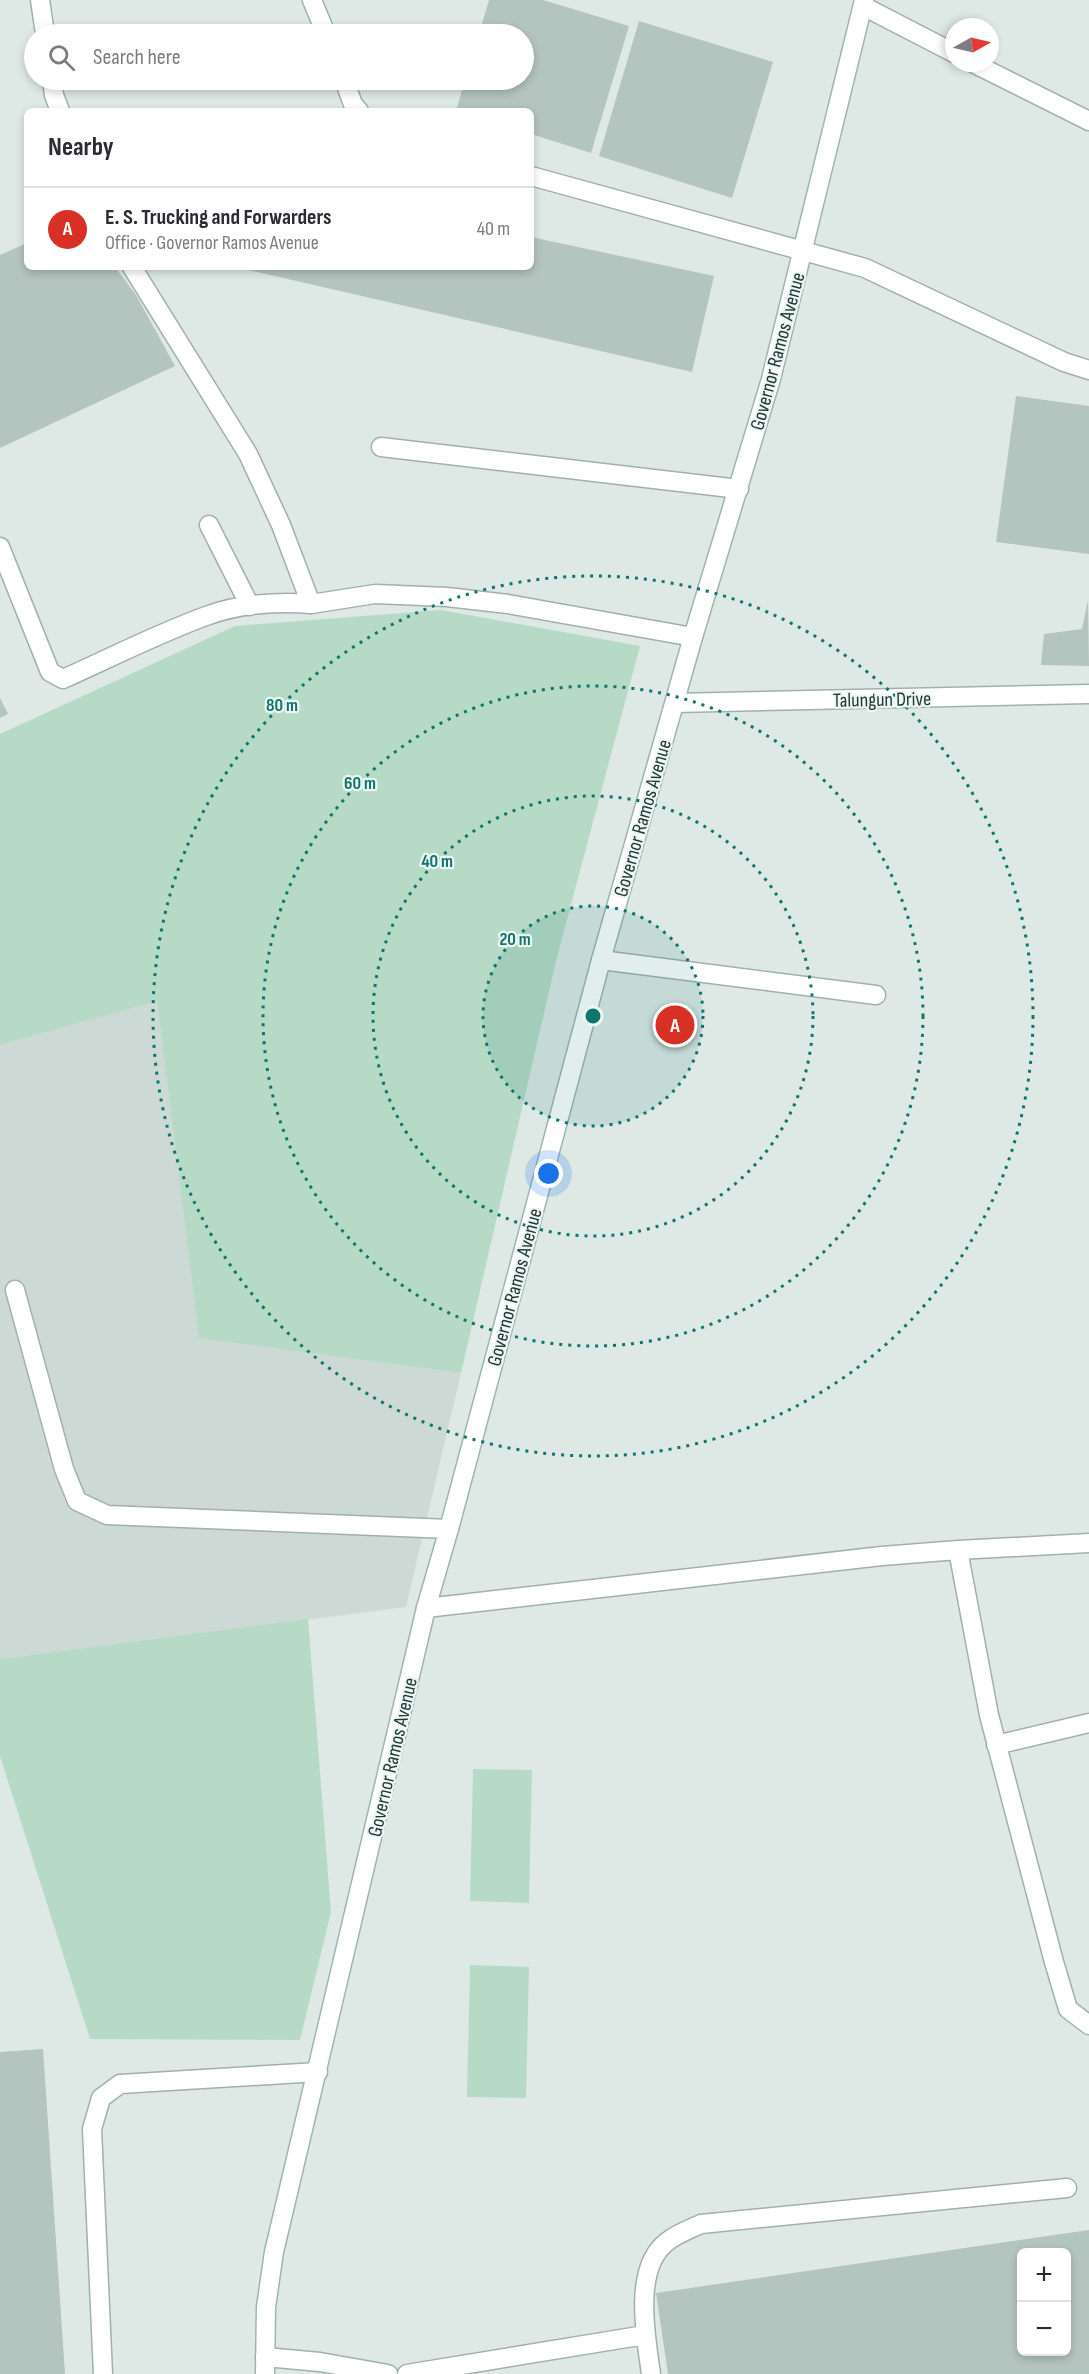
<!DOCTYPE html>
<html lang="en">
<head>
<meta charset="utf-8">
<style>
	:root { --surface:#fff; --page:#f7f7f7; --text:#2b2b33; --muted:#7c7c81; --line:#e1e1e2; --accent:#d93025 }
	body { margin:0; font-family:"Sofia Sans Condensed",sans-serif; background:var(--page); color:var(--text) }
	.controls { position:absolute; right:18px; bottom:18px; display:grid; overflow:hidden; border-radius:9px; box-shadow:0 3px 9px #0003 }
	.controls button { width:54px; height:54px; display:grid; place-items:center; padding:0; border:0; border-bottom:2px solid var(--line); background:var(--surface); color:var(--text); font:30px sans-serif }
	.compass { position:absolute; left:945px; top:18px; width:54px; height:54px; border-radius:50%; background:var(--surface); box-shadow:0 3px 9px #0003; rotate:82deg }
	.you { position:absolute; left:549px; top:1174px; width:21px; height:21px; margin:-15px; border:4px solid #fff; border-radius:50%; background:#1a73e8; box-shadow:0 0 0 9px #1a73e833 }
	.badge { display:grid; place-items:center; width:39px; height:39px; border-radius:50%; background:var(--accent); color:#fff; font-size:20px; font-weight:700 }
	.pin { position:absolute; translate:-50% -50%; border:3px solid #fff; box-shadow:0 2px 6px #0006 }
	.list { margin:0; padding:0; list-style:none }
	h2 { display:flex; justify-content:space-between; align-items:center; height:78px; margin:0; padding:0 24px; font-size:26px }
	h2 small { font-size:20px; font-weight:400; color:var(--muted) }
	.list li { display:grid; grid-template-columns:39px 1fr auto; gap:18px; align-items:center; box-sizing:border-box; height:84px; padding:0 24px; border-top:2px solid var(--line) }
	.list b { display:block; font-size:22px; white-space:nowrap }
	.list p { margin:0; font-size:20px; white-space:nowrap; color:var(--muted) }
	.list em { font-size:20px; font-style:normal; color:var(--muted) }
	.icon { flex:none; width:33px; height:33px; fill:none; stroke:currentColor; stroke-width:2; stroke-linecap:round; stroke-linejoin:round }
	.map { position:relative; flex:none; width:1089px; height:2374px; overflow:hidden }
	.search { position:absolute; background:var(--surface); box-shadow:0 3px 9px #0003; left:24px; top:24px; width:510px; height:66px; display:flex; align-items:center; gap:15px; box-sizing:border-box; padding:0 21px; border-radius:33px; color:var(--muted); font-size:22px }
	.panel { position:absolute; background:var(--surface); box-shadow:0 3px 9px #0003; left:24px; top:108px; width:510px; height:162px; border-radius:9px }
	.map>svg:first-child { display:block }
</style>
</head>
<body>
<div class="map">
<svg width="1089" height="2374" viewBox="0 0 1089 2374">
	<rect width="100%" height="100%" fill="#dee9e6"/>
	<path fill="#ccd9d5" d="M157,1000L199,1337L461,1373L406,1607L0,1659V1045Z"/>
	<path fill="#b7dac6" d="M441,610L640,646L557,957L461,1373L199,1338L157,1001L0,1045V734L235,626Z
		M308,1619L331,1912L300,2040L90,2039L0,1756V1659Z
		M473,1769L532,1770L529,1903L470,1901Z
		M470,1965L529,1967L526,2098L467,2097Z"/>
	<path fill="#b4c4bf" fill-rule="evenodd" d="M489,0H543L629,26L591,153L531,134V111H456L465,80H524V34H479Z
		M639,21L773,62L732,198L599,156Z
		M531,237L714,276L692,372L240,268L531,267Z
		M27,243V267H115L136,295L175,366L0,448V255Z
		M1016,396L1089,406V554L996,542Z
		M1088,600L1089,666L1041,665L1044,634L1082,629Z
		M0,698L8,714L0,718Z
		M43,2049L65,2374H0V2052Z
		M1089,2230V2374H668L656,2293ZM1022,2252H1066V2352H1022Z"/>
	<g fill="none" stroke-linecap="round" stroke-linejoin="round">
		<g stroke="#a1b0ad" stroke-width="21">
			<path id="service" d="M312,0L326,34
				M863,6L954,53
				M973,63L1089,121
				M344,80L353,104L359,111
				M531,176L865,268L1064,362L1089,370
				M381,447L739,489
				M209,525L250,606
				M0,547L50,672L63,679C110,658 157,634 206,616C238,604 277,601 311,604
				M15,1290L64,1469L77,1501L107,1515L449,1529
				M265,2357L320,2362L388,2374
				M103,2374L92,2129L101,2098L120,2084L318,2072
				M407,2374L645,2335
				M651,2374C646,2337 632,2267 668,2241C677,2234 690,2229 701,2224L1067,2188"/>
		</g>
		<g stroke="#a1b0ad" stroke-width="21">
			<path id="minor" d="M40,0L45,34
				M52,80L54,95L60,111
				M132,267L248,454L281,525L311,604L375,594L447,597L508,604L693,637
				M601,960L876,995
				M958,1550L989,1715L1054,1962L1068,2009L1089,2025
				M426,1608L882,1556L958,1550L1089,1543
				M996,1745L1089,1723"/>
		</g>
		<g stroke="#a1b0ad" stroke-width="21">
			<path id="tertiary" d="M675,703L1089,694"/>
		</g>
		<g stroke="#9eb5af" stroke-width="21">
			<path id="secondary" d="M265,2374L266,2307L274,2252L426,1608L449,1529L601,960L693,637L771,379L864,0"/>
		</g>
		<use href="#service" stroke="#fff" stroke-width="18"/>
		<use href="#minor" stroke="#fff" stroke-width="18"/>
		<use href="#tertiary" stroke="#fff" stroke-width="18"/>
		<use href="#secondary" stroke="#fff" stroke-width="18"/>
	</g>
	<circle cx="593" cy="1016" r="110" fill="#0f766e" fill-opacity=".12"/>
	<g fill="none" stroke="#0f766e" stroke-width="3" stroke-dasharray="3 6">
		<circle cx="593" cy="1016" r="110"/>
		<circle cx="593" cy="1016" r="220"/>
		<circle cx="593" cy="1016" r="330"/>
		<circle cx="593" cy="1016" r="440"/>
	</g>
	<g text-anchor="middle" stroke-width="4.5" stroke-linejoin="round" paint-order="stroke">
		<g font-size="20" fill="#203835" stroke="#eef6f3">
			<text transform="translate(777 351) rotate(-75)" y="7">Governor Ramos Avenue</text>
			<text transform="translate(882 699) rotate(-1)" y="7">Talungun Drive</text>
			<text transform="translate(642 818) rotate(-74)" y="7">Governor Ramos Avenue</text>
			<text transform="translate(514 1287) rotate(-75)" y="7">Governor Ramos Avenue</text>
			<text transform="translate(392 1757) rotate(-77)" y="7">Governor Ramos Avenue</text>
		</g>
	</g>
	<circle cx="593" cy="1016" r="9" fill="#0f766e" stroke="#eef6f3" stroke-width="3"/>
	<g font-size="18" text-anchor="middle" font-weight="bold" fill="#0f766e" stroke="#eef6f3" stroke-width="4.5" stroke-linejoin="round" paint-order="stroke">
		<text x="282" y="711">80 m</text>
		<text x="360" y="789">60 m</text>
		<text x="437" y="867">40 m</text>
		<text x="515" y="945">20 m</text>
	</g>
</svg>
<div class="controls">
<button>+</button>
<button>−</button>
</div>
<svg class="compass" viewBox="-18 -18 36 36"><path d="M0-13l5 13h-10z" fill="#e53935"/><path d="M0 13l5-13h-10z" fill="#7c7c81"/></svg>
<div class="you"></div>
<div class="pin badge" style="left:675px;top:1025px">A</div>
<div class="search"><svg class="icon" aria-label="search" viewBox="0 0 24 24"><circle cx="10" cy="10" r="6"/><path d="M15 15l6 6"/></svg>Search here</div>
<section class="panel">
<h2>Nearby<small></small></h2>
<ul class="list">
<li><span class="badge">A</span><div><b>E. S. Trucking and Forwarders</b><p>Office · Governor Ramos Avenue</p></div><em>40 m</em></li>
</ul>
</section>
</div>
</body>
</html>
